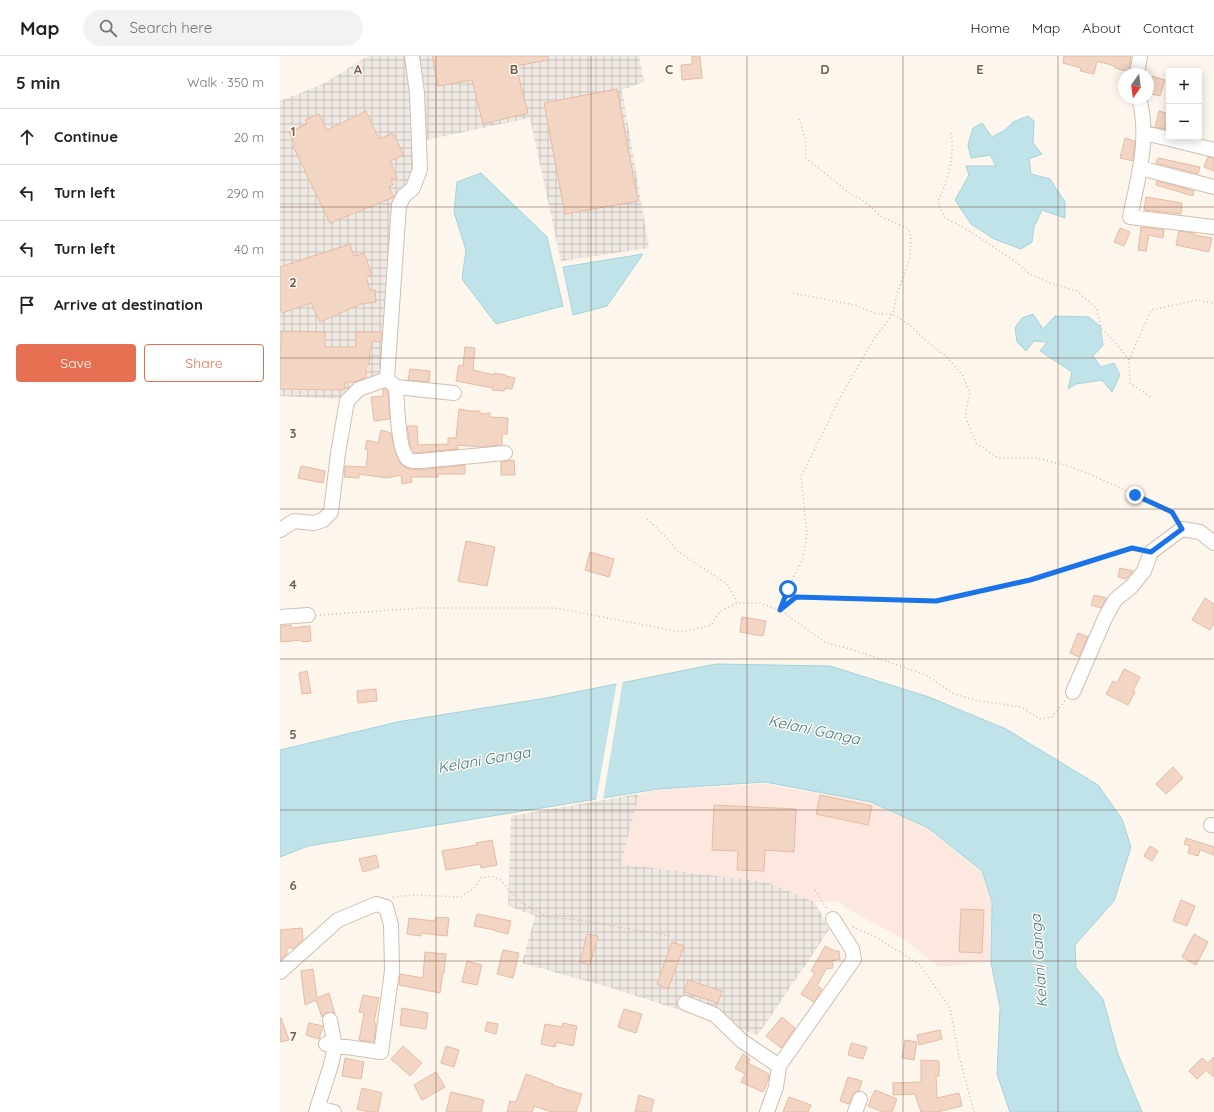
<!DOCTYPE html>
<html lang="en">
<head>
<meta charset="utf-8">
<style>
	:root { --surface:#fff; --page:#f2f2f2; --text:#222; --muted:#767676; --line:#e0e0e0; --accent:#e76f51 }
	body { margin:0; font-family:Quicksand,sans-serif; background:var(--page); color:var(--text) }
	.controls { position:absolute; right:12px; top:12px; display:grid; overflow:hidden; border-radius:4px; box-shadow:0 2px 10px #0003 }
	.controls button { width:36px; height:36px; display:grid; place-items:center; padding:0; border:0; border-bottom:1px solid var(--line); background:var(--surface); color:var(--text); font:20px sans-serif }
	.compass { position:absolute; left:838px; top:12px; width:36px; height:36px; border-radius:50%; background:var(--surface); box-shadow:0 2px 10px #0003; rotate:194deg }
	.stop { position:absolute; width:12px; height:12px; margin:-9px; border:3px solid #1a73e8; border-radius:50%; background:#fff }
	.stop.end { background:#1a73e8; border-color:#fff; box-shadow:0 1px 4px #0008 }
	.list { margin:0; padding:0; list-style:none }
	h2 { display:flex; justify-content:space-between; align-items:center; height:52px; margin:0; padding:0 16px; font-size:17px }
	h2 small { font-size:13px; font-weight:400; color:var(--muted) }
	.list li { display:grid; grid-template-columns:26px 1fr auto; gap:12px; align-items:center; box-sizing:border-box; height:56px; padding:0 16px; border-top:1px solid var(--line) }
	.list b { display:block; font-size:15px; white-space:nowrap }
	.list em { font-size:13px; font-style:normal; color:var(--muted) }
	.actions { display:flex; gap:8px; padding:12px 16px }
	.actions a { flex:1; padding:9px 0; border:1px solid var(--accent); border-radius:4px; text-align:center; font-size:14px; color:var(--accent) }
	.actions .main { background:var(--accent); color:#fff }
	.icon { flex:none; width:22px; height:22px; fill:none; stroke:currentColor; stroke-width:2; stroke-linecap:round; stroke-linejoin:round }
	.map { position:relative; flex:none; width:934px; height:1056px; overflow:hidden }
	header { display:flex; align-items:center; gap:24px; box-sizing:border-box; height:56px; padding:0 20px; background:var(--surface); border-bottom:1px solid var(--line) }
	header strong { font-size:19px }
	nav { display:flex; gap:22px; margin-inline-start:auto; font-size:14px }
	.search { width:280px; height:36px; background:var(--page); display:flex; align-items:center; gap:10px; box-sizing:border-box; padding:0 14px; border-radius:22px; color:var(--muted); font-size:15px }
	main { display:flex }
	aside { flex:1; background:var(--surface) }
	.map>svg:first-child { display:block }
</style>
</head>
<body>
<header>
<strong>Map</strong>
<div class="search"><svg class="icon" aria-label="search" viewBox="0 0 24 24"><circle cx="10" cy="10" r="6"/><path d="M15 15l6 6"/></svg>Search here</div>
<nav><a>Home</a><a>Map</a><a>About</a><a>Contact</a></nav>
</header>
<main>
<aside>
<h2>5 min<small>Walk · 350 m</small></h2>
<ul class="list">
<li><svg class="icon" aria-label="ahead" viewBox="0 0 24 24"><path d="M12 20V5M6 11l6-6 6 6"/></svg><div><b>Continue</b></div><em>20 m</em></li>
<li><svg class="icon" aria-label="left" viewBox="0 0 24 24"><path d="M17 20v-9H6M10 6l-5 5 5 5"/></svg><div><b>Turn left</b></div><em>290 m</em></li>
<li><svg class="icon" aria-label="left" viewBox="0 0 24 24"><path d="M17 20v-9H6M10 6l-5 5 5 5"/></svg><div><b>Turn left</b></div><em>40 m</em></li>
<li><svg class="icon" aria-label="arrive" viewBox="0 0 24 24"><path d="M6 21V4h12l-3 4 3 4H6"/></svg><div><b>Arrive at destination</b></div></li>
</ul>
<div class="actions"><a class="main">Save</a><a>Share</a></div>
</aside>
<div class="map">
<svg width="934" height="1056" viewBox="0 0 934 1056">
	<defs>
		<pattern id="industrial-grid" width="8" height="8" patternUnits="userSpaceOnUse"><rect width="8" height="8" fill="#efe9e4"/><path d="M0 4h8M4 0v8" fill="none" stroke="#c7c0bb"/></pattern>
	</defs>
	<rect width="100%" height="100%" fill="#fdf6ec"/>
	<path fill="#fde8e0" d="M485,728L591,747L647,773L701,816L711,846L710,906L659,911L625,884L566,852L558,845L535,846L486,826L341,808L359,738L378,734Z"/>
	<path fill="url(#industrial-grid)" d="M88,0H129L136,111L130,130L116,144L105,316L59,343L0,340V45L45,27Z
		M134,0H359L364,26L342,34L369,192L281,205L250,62L141,85Z
		M359,738L341,808L486,826L535,846L549,874L478,979L328,931L242,907L255,860L228,850L231,760Z"/>
	<path fill="#bfe3e8" stroke="#a5d3da" d="M748,60L754,65L753,87L762,98L749,103L751,118L770,123L785,146V162L762,154L754,171L752,186L741,193L714,183L691,168L675,144L689,119L686,110H716L710,99L691,102L688,89L693,72L702,67L712,81L725,74L733,66Z
		M201,117L267,181L283,250L216,268L182,223L186,194L174,156L177,126Z
		M363,198L327,250L293,259L283,211Z
		M753,258L763,273L775,260L809,261L820,270L823,289L813,300L821,311L834,307L840,319L832,336L822,324L796,328L788,333L792,316L760,295L767,286L754,285L746,295L737,286L735,272L742,262Z
		M436,608L550,610L649,641L726,673L818,729L842,763L851,791L834,845L795,889L796,912L823,943L838,998L862,1056H730L717,1018L720,951L711,907L712,846L702,815L648,772L591,746L485,726L378,733L28,790L0,801V694L117,666L266,642Z"/>
	<path fill="#fdf6ec" d="M343,624L323,744L316,745L337,625Z"/>
	<path fill="#f3d5c3" stroke="#e6bba3" d="M152,0H268V4L236,10L248,57L203,68L192,24L158,30Z
		M412,0H420L422,22L402,24L401,9L412,8Z
		M784,0H851L849,16L835,12V10L817,5L814,18L800,15L801,12L783,7Z
		M872,20L885,24L880,40L868,37Z
		M337,33L358,145L285,158L264,47Z
		M86,55L99,83L113,77L124,99L110,105L117,122L111,124L113,129L109,131L114,141L50,167L13,90L15,89L9,76L27,68L25,64L39,58L47,74Z
		M879,55L889,58L885,70H887L886,73L875,71Z
		M845,82L855,85L853,105L840,102Z
		M928,101L934,102V115L924,111Z
		M878,102L920,111L918,118L876,107Z
		M877,125L914,135L913,140L876,129Z
		M866,141L902,147L901,158L864,154Z
		M861,171L884,174L883,182L869,179L866,195L858,194Z
		M840,172L850,176L844,190L834,186Z
		M899,175L914,177V179L932,182L929,196L896,189Z
		M70,188L74,200L84,197L92,219L86,221L90,234H95L96,246L81,248L40,266L31,247L2,257L0,252V211Z
		M1,275L45,276V291H76V276H101V286L92,285V292H90L89,309H87L86,310V321L75,326H65L64,334L0,333V290H1Z
		M185,291L195,292L193,314L214,319V317L226,319V320L235,322L232,333L225,332L224,335L212,334L213,332L176,325L179,309L183,310Z
		M130,313L150,315L149,326L128,324Z
		M103,333H105L108,335L110,363L94,365L91,341L103,340Z
		M179,353L190,355H200V358L210,357V361L228,362L227,378H222V389L201,391L177,389L178,393L134,397L130,389L127,370H137L138,389L168,388V382H176Z
		M101,374L111,377L117,401L121,408L126,412L131,413L140,414L185,409V418H158V421H131L132,426L122,428L121,419L107,422L79,418V422L64,421L65,410L86,411L88,394L85,393L87,384L98,387Z
		M234,404L235,419H221V406Z
		M21,410L45,415L43,427L18,422Z
		M186,485L215,491L207,530L178,525Z
		M310,496L334,503L329,521L305,514Z
		M840,512L853,515L846,523L838,521Z
		M814,539L826,542L821,552L811,549Z
		M925,542L934,548V568L930,574L912,564Z
		M462,561L486,565L483,580L460,576Z
		M11,569V572L30,570L31,585L22,586V584L1,586L0,570Z
		M798,577L808,581L799,601L790,597Z
		M844,613L860,621L853,635L855,636L848,649L826,638L833,625L837,627Z
		M27,615L31,637L22,638L19,617Z
		M96,633L97,645L78,647L77,635Z
		M893,711L903,722L886,738L876,728Z
		M540,739L592,750L588,769L536,758Z
		M434,749L516,753L514,796L485,794L484,815L457,814L458,795L432,794Z
		M906,782L934,791V799L920,794L918,800L908,797L910,790L904,788Z
		M212,784L217,809L201,812L200,808L166,814L162,795L197,789L196,787Z
		M870,790L878,795L872,805L864,800Z
		M96,799L99,811L83,816L79,803Z
		M901,844L915,850L907,870L893,865Z
		M681,853L704,854L702,897L679,896Z
		M197,858L231,865L228,878L215,875V874L194,870Z
		M156,861L169,862L167,880L141,877V880L127,878L129,862L155,865Z
		M22,872L23,884L14,892H7V898L0,904V874Z
		M307,878L318,880L310,909L300,906Z
		M914,878L928,886L916,909L902,901Z
		M392,886L404,890L388,933L377,928Z
		M545,890L555,895H559L560,903L552,905L553,912L546,913L537,930L542,933L534,946L521,938L535,917L531,915Z
		M223,894L239,897L233,922L217,918Z
		M145,896L166,898L164,917L163,916L160,937L119,929L120,918L143,922Z
		M187,905L202,909L197,929L182,926Z
		M33,913L37,942L49,937L55,958L48,956L44,958L42,961L36,944L25,949L21,915Z
		M408,924L442,935L438,947L404,936Z
		M83,939L99,942L94,966L96,967L94,986L79,984L84,957L79,956Z
		M122,952L148,957L146,973L120,969Z
		M344,953L362,958L356,977L338,971Z
		M502,961L515,972L501,992L486,980Z
		M0,962H1L9,984L0,986Z
		M207,966L218,968L216,978L205,975Z
		M29,967L43,970L39,983L26,979Z
		M283,967L297,970L293,990L276,986L275,991L261,988L265,968L282,971Z
		M660,974L662,983L639,989L637,979Z
		M625,984L637,986L634,1004L622,1002Z
		M571,987L587,991L583,1003L568,999Z
		M123,990L142,1007L130,1020L111,1003Z
		M166,990L179,994L174,1011L161,1007Z
		M463,998L470,1003L468,1007L489,1018L488,1025L483,1036L461,1026L465,1018L455,1012Z
		M934,1001V1021L926,1014L917,1023L909,1015L922,1002L928,1007Z
		M65,1002L84,1006L81,1023L62,1020Z
		M641,1004L659,1005V1020H656L657,1042L679,1037L682,1050L657,1056H641L635,1038L613,1039V1027L641,1026Z
		M156,1016L165,1031L142,1044L134,1029Z
		M246,1018L273,1028L272,1029L302,1038L296,1056H272L254,1050L252,1056H227L230,1045L236,1046Z
		M568,1021L582,1025L579,1035L575,1036L572,1040L569,1048L560,1045Z
		M82,1032L102,1037L98,1056H89L77,1053Z
		M595,1034L617,1043L612,1056H603L588,1050Z
		M171,1036L204,1044L201,1056H166Z
		M359,1039L374,1044L371,1056H355Z
		M509,1041L531,1049L528,1056H503Z"/>
	<g fill="none" stroke-linecap="round" stroke-linejoin="round">
		<g stroke="#d1beb0" stroke-width="16">
			<path id="minor" d="M132,0L137,37L140,113L133,132L124,140L119,149L107,323L116,331L174,337
				M857,18L860,0
				M859,42C870,82 858,122 850,161L934,171
				M865,77L934,94
				M860,112L934,131
				M116,331C117,345 118,396 128,403C131,406 136,405 140,405L225,397
				M0,474L14,465L34,467L43,464L51,456L58,397L67,345L79,333L107,323
				M0,561L28,559
				M793,636L825,562L835,544L852,530L864,515L871,496L902,473L920,476L934,487
				M931,769H934
				M0,916L58,864L96,848L106,851L111,869L112,915L101,996L46,988
				M405,947L435,959L462,985L499,1010L496,1031L487,1056
				M499,1010L574,903L572,893L553,863
				M38,1052L54,1056
				M36,1056L51,1009L55,990L50,964
				M575,1056L580,1043"/>
		</g>
		<path stroke="#d9b8a5" stroke-width="1.5" stroke-dasharray="1 3" stroke-linecap="butt" d="M671,77C675,100 668,125 658,145L664,161L686,173L736,206L750,218L770,227L797,235L816,252L822,273L836,287L849,304L850,327L871,341
			M513,237L574,249L597,258H613L632,271L647,286L666,300L683,320L690,337L685,360L696,387L718,402H756L788,410L810,418L892,456L896,463
			M849,304L871,254L917,244L934,247
			M367,463L383,478L399,496L447,528L458,547
			M501,553L516,541L656,545L750,524L852,492L860,494
			M500,554L508,533L523,502L527,478L521,421L561,340L593,284L613,258L616,241L630,202L631,184L629,173L602,161L581,143L573,140L525,101L526,85L519,62
			M40,559L142,552H275L401,576L431,569L440,555L458,547H480L500,554L546,587L571,593L646,619L674,638L695,644L741,651L760,663L772,661L785,645
			M535,834L547,853
			M113,841L133,839L181,841L194,832L201,822L211,820L221,824L239,845L269,862L293,863L390,880
			M573,871L594,880L639,908L670,952L679,1000L694,1056"/>
		<use href="#minor" stroke="#fff" stroke-width="14"/>
	</g>
	<g fill="none" stroke-linecap="round" stroke-linejoin="round">
		<path stroke="#1a73e8" stroke-width="5" d="M508,533L500,554L516,541L656,545L750,524L852,492L871,496L902,473L892,456L855,439"/>
	</g>
	<path fill="none" stroke="#7a5c4d" stroke-width="1" stroke-opacity="0.55" d="M156,0V1056M311,0V1056M467,0V1056M623,0V1056M778,0V1056M0,151H934M0,302H934M0,453H934M0,603H934M0,754H934M0,905H934"/>
	<g text-anchor="middle" stroke-width="3" stroke-linejoin="round" paint-order="stroke">
		<g font-size="15" font-style="italic" fill="#437c86" stroke="#fffaf3">
			<text transform="translate(534 674) rotate(12)" y="5">Kelani Ganga</text>
			<text transform="translate(204 704) rotate(-10)" y="5">Kelani Ganga</text>
			<text transform="translate(759 905) rotate(-94)" y="5">Kelani Ganga</text>
		</g>
	</g>
	<g font-size="13" text-anchor="middle" font-weight="bold" fill="#7a5c4d" stroke="#fffaf3" stroke-width="3" stroke-linejoin="round" paint-order="stroke">
		<text x="78" y="18">A</text>
		<text x="234" y="18">B</text>
		<text x="389" y="18">C</text>
		<text x="545" y="18">D</text>
		<text x="700" y="18">E</text>
		<text x="13" y="80">1</text>
		<text x="13" y="231">2</text>
		<text x="13" y="382">3</text>
		<text x="13" y="533">4</text>
		<text x="13" y="683">5</text>
		<text x="13" y="834">6</text>
		<text x="13" y="985">7</text>
	</g>
</svg>
<div class="controls">
<button>+</button>
<button>−</button>
</div>
<svg class="compass" viewBox="-18 -18 36 36"><path d="M0-13l5 13h-10z" fill="#e53935"/><path d="M0 13l5-13h-10z" fill="#767676"/></svg>
<div class="stop" style="left:508px;top:533px"></div>
<div class="stop end" style="left:855px;top:439px"></div>
</div>
</main>
</body>
</html>
